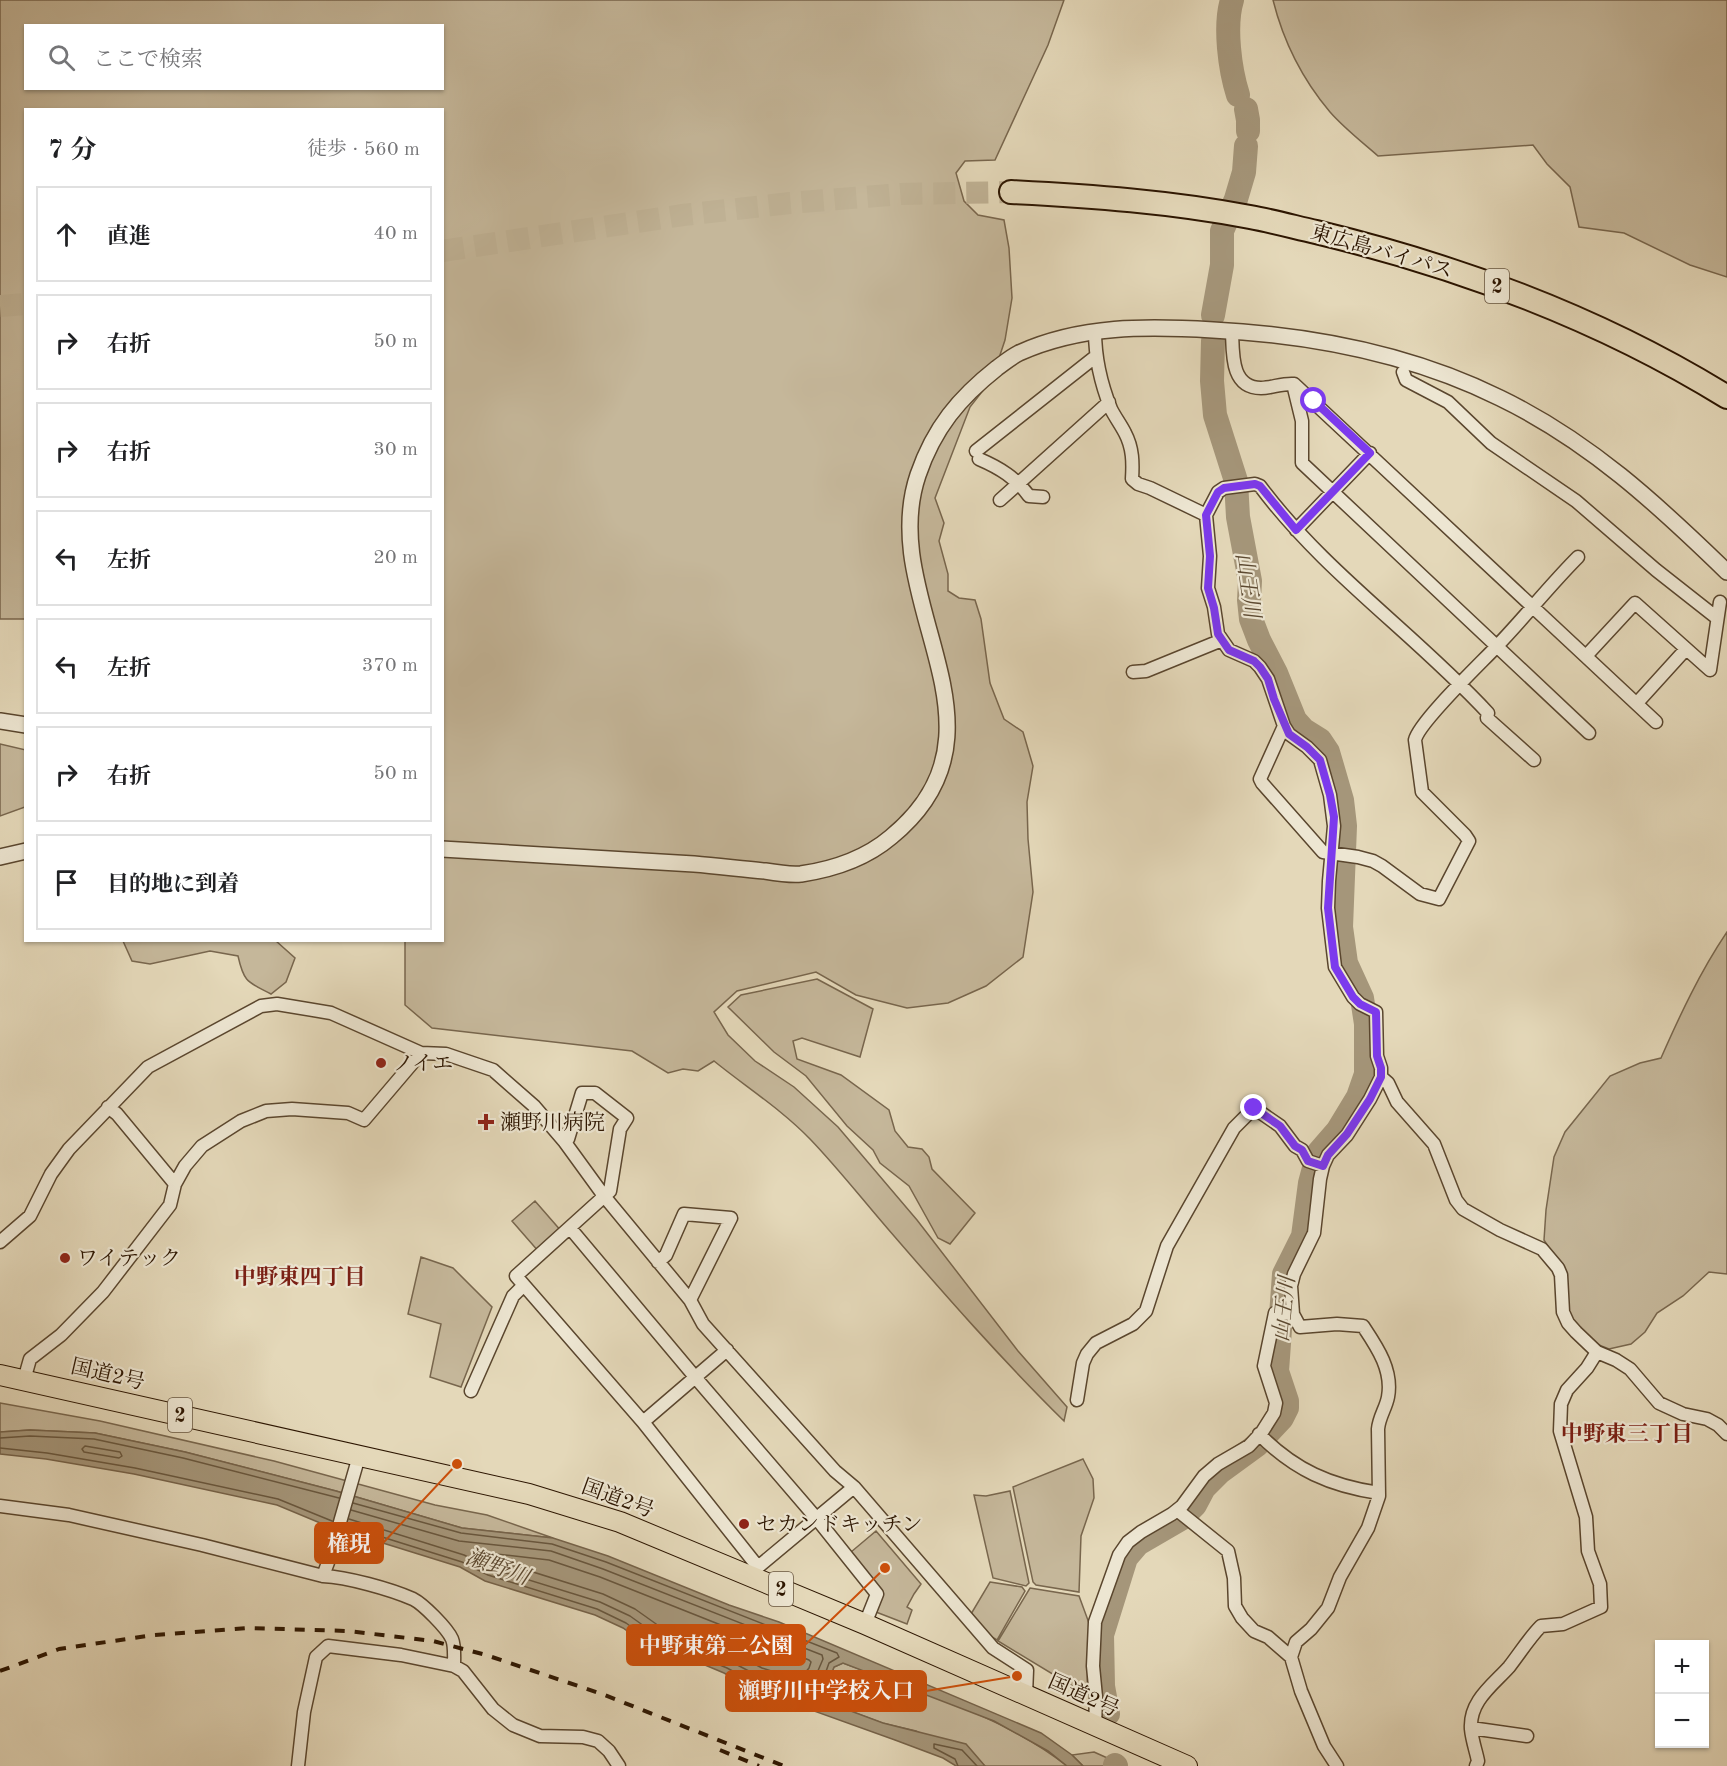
<!DOCTYPE html>
<html lang="ja">
<head>
<meta charset="utf-8">
<style>
	:root { --surface:#fff; --page:#f2f2f2; --text:#202124; --muted:#757577; --line:#e0e0e0 }
	body { margin:0; font-family:"Old Standard TT","Noto Serif JP",serif; background:var(--page); color:var(--text) }
	.controls { position:absolute; right:18px; bottom:18px; display:grid; overflow:hidden; border-radius:0px; box-shadow:0 2px 4px #0004 }
	.controls button { width:54px; height:54px; display:grid; place-items:center; padding:0; border:0; border-bottom:2px solid var(--line); background:var(--surface); color:var(--text); font:30px sans-serif }
	.stop { position:absolute; width:18px; height:18px; margin:-14px; border:4px solid #7c3aed; border-radius:50%; background:#fff }
	.stop.end { background:#7c3aed; border-color:#fff; box-shadow:0 2px 6px #0008 }
	.list { margin:0; padding:0; list-style:none }
	h2 { display:flex; justify-content:space-between; align-items:center; height:78px; margin:0; padding:0 24px; font-size:26px }
	h2 small { font-size:20px; font-weight:400; color:var(--muted) }
	.list li { display:grid; grid-template-columns:39px 1fr auto; gap:18px; align-items:center; box-sizing:border-box; height:96px; margin:0 12px 12px; padding:0 12px; border:2px solid var(--line); border-radius:0px }
	.list b { display:block; font-size:22px; white-space:nowrap }
	.list em { font-size:20px; font-style:normal; color:var(--muted) }
	.icon { flex:none; width:33px; height:33px; fill:none; stroke:currentColor; stroke-width:2; stroke-linecap:round; stroke-linejoin:round }
	.map { position:relative; flex:none; width:1727px; height:1766px; overflow:hidden }
	.search { position:absolute; background:var(--surface); box-shadow:0 2px 4px #0004; left:24px; top:24px; width:420px; height:66px; display:flex; align-items:center; gap:15px; box-sizing:border-box; padding:0 21px; border-radius:0px; color:var(--muted); font-size:22px }
	.panel { position:absolute; background:var(--surface); box-shadow:0 2px 4px #0004; left:24px; top:108px; width:420px; height:834px; border-radius:0px }
	.map>svg:first-child { display:block }
</style>
</head>
<body>
<div class="map">
<svg width="1727" height="1766" viewBox="0 0 1727 1766">
	<rect width="100%" height="100%" fill="#e4d8b9"/>
	<filter id="stains"><feTurbulence type="fractalNoise" baseFrequency=".00333" numOctaves="4"/><feColorMatrix values="0 0 0 0 .2 0 0 0 0 .09 0 0 0 0 .02 0 0 0 .5 -.17"/></filter>
	<radialGradient id="worn" r=".72"><stop offset=".6" stop-color="#630" stop-opacity="0"/><stop offset="1" stop-color="#630" stop-opacity=".3"/></radialGradient>
	<path fill="#c5b79a" stroke="#78664d" stroke-width="1.5" fill-rule="evenodd" d="M0,0H1064L1048,45L995,160L965,161L956,173L964,201L978,215L1004,220L1009,248L1012,298L1005,340L992,379L970,407L935,498L944,523L939,541L948,574V591L959,598L975,600L981,619L990,683L1004,719L1023,732L1033,766L1027,802L1028,839L1033,892L1023,957L986,986L948,1003L907,1008L856,995L816,972L737,991L714,1012L728,1035L755,1061L794,1087L838,1127L917,1220L1018,1351L1067,1407L1064,1421C1002,1360 945,1295 888,1229C862,1199 837,1167 810,1139C781,1109 746,1087 714,1061L698,1071L683,1069L668,1073L632,1051L432,1028L405,1005V941L442,940V110H26L25,619H0ZM26,26H442V88H26Z
		M1273,0H1727V277L1690,265L1624,233L1579,227L1570,187L1547,164L1533,145L1378,156C1362,142 1344,128 1330,112C1303,80 1283,40 1273,0Z
		M0,744L26,750L25,807L0,816Z
		M1727,932V1274L1709,1272L1683,1296L1657,1313L1645,1332L1631,1344L1609,1349L1581,1338L1571,1321L1564,1278L1557,1261L1544,1240L1546,1210L1554,1157L1565,1132L1610,1076L1640,1063L1661,1058C1680,1015 1700,972 1727,932Z
		M123,941H276L295,958L286,982L271,994C248,982 244,983 238,956L210,951L150,964L132,961Z
		M817,979L873,1009L860,1057L802,1038L793,1041L797,1059L841,1075L889,1110L895,1131L908,1147L922,1149L929,1157L932,1169L975,1213L950,1244L938,1238L909,1186L880,1163L873,1150L847,1126L806,1076L774,1052L728,1007L741,995Z
		M535,1201L562,1232L539,1252L512,1221Z
		M421,1257L453,1268L492,1307L461,1387L430,1377L441,1324L408,1314Z
		M0,1403L100,1421L274,1461L435,1505L487,1515L553,1538L462,1528L336,1491L185,1452L95,1433L30,1430L0,1432Z
		M1083,1459L1093,1479L1094,1498L1081,1536L1079,1592L1036,1585L1033,1582L1013,1487Z
		M1010,1491L1029,1583L1026,1586L993,1578L974,1495L986,1496Z
		M876,1531L921,1584L914,1594L907,1607L912,1610L907,1624L876,1612L882,1593L851,1552Z
		M990,1582L1022,1587L1025,1591L997,1640L985,1633L971,1614Z
		M1030,1588L1079,1596L1089,1623L1087,1693L1079,1690L998,1641Z
		M843,1663C918,1691 1004,1716 1067,1766H985L916,1731L882,1723L821,1700L820,1690L829,1680L834,1667Z
		M1094,1752L1125,1766H1083L1072,1755Z"/>
	<path fill="#a5967a" stroke="#756249" stroke-width="1.5" d="M30,1430L95,1433L185,1452L336,1491L462,1528L553,1538L608,1556L729,1605L779,1622L1041,1733L1072,1755L1083,1766H1067L1048,1751L994,1721L843,1663L834,1667L829,1680L820,1690L821,1700L883,1723L966,1744L985,1766H956L943,1758L895,1740L753,1689L724,1673L674,1652L669,1661L623,1628L595,1615L485,1581L460,1567L325,1525L277,1505L134,1474L46,1459L0,1454V1432Z"/>
	<g fill="none" stroke-linecap="round" stroke-linejoin="round">
		<path stroke="#68563d" stroke-width="1.5" d="M0,1438L30,1436L94,1439L183,1458L339,1498
			M85,1446L120,1452L122,1456L119,1458L84,1452L82,1449Z
			M0,1448L47,1453L135,1468L278,1499L332,1521
			M349,1519L464,1555L490,1568L600,1602L630,1616L665,1641L680,1640L730,1661L758,1676L803,1691L806,1690L809,1683L817,1673L823,1659L822,1655L603,1569L551,1551L459,1541L351,1510
			M347,1526L462,1562L488,1575L597,1609L626,1623L665,1651L677,1647L727,1668L755,1683L811,1702L815,1700V1687L824,1677L829,1663L839,1657L837,1653L606,1562L552,1544L461,1533L353,1503
			M496,1554L549,1560L600,1577L809,1660L811,1662L809,1668L799,1680L762,1668L734,1653L683,1632L666,1631L635,1609L603,1594L495,1560L493,1556Z
			M958,1766L955,1759L934,1748V1744L962,1750L977,1766"/>
		<path stroke="#a5967a" stroke-width="24" d="M1232,0C1224,26 1230,70 1238,95
			M1246,109L1248,120V131
			M1213,315L1222,265V231L1236,199L1244,172L1246,146
			M1108,1714L1103,1686L1102,1635L1126,1558L1138,1544L1181,1519L1195,1505L1204,1488L1220,1472L1257,1445L1282,1418L1287,1408V1401L1277,1371L1284,1274L1303,1236L1310,1183L1318,1153L1338,1130L1358,1097L1366,1074V1024L1362,998L1346,963L1341,927L1345,826L1342,800L1328,752L1320,740L1304,730L1295,720L1276,673L1259,640L1251,619L1249,600L1250,581L1238,517L1236,481L1215,415L1212,381L1213,341
			M1115,1765L1116,1766"/>
		<path stroke="#bfb194" stroke-width="22" stroke-dasharray="22 11" stroke-linecap="butt" d="M442,251L683,215L790,203L901,194L1011,192
			M0,306L26,304"/>
		<g stroke="#5a462e" stroke-width="15">
			<path id="minor" d="M1095,331C1095,357 1101,384 1111,409C1115,417 1121,425 1125,433C1133,448 1133,463 1132,479L1138,484L1150,488L1206,515
				M1232,331C1233,352 1230,388 1261,388C1272,388 1282,383 1294,384L1656,722
				M1403,372L1406,380L1448,402L1491,443L1576,501L1656,570L1717,618
				M1293,384L1302,421V463L1589,733
				M976,451L1095,357
				M979,459C1000,468 1016,478 1029,496L1043,497
				M1000,500L1109,402
				M1296,530L1370,453
				M1586,656L1635,603L1710,670L1720,602
				M1133,672L1146,671L1222,640
				M1637,703L1686,649
				M1284,726L1289,734L1307,747L1320,760L1330,795L1334,826L1329,881L1328,908L1335,967L1353,997L1360,1004L1376,1012L1377,1056L1381,1068V1077L1370,1099L1347,1135L1328,1155L1323,1166L1320,1179L1314,1233L1294,1274L1291,1286L1293,1314
				M1534,760L1487,718L1488,713C1415,634 1324,572 1260,486L1255,484L1224,488L1218,492L1206,515L1210,556L1208,588L1214,607L1218,634L1229,650L1254,661L1260,667L1268,679L1284,726L1260,779L1262,783L1323,852L1358,857L1373,861L1382,866L1420,894L1439,899L1469,841L1465,835L1422,792L1415,740C1419,722 1481,663 1497,646C1525,617 1550,585 1578,557
				M1381,1077L1388,1083L1397,1102L1434,1144L1456,1200L1463,1209L1500,1230L1542,1249L1558,1268L1561,1275L1563,1312L1568,1323L1576,1332L1597,1352L1616,1360L1630,1369L1659,1403L1683,1414L1707,1419L1718,1425L1727,1434
				M108,1107L117,1114L175,1184
				M564,1141L568,1139L582,1093H595L627,1118L620,1129L610,1191L516,1276L643,1422L758,1567
				M570,1228L695,1377L817,1519L877,1594L865,1624
				M0,1242L30,1216L51,1174L69,1149L148,1067L261,1006L277,1004L331,1013L421,1053L446,1054L493,1070L534,1106L564,1141L604,1196L690,1300L703,1324L835,1471L854,1487L993,1648L1027,1670L1026,1695
				M658,1262L666,1255L684,1214L731,1218L690,1300
				M24,1380L30,1359L61,1335L103,1292L170,1205L175,1184L185,1166L202,1146L241,1121L266,1111L292,1109L348,1113L364,1120L421,1053
				M471,1391L513,1296L524,1285
				M1077,1400L1083,1363L1087,1354L1096,1343L1133,1324L1146,1311L1167,1246L1234,1128L1254,1108L1280,1126L1295,1146L1302,1150L1308,1161L1323,1166
				M643,1422L727,1350
				M1259,1434C1294,1470 1331,1486 1379,1493
				M0,1506L69,1515L202,1545L323,1576C347,1577 390,1589 413,1599C423,1604 447,1628 452,1639C455,1646 454,1658 454,1666
				M1177,1510L1228,1551L1234,1578L1235,1606L1242,1618L1254,1631L1268,1637L1291,1657
				M755,1572L758,1567L854,1487
				M323,1576L330,1557L359,1456
				M1095,1727L1096,1697L1093,1666L1095,1622L1119,1555L1128,1542L1141,1532L1172,1514L1182,1506L1204,1476L1218,1464L1249,1446L1262,1432L1274,1413L1276,1403L1264,1366L1275,1313L1293,1314L1300,1327L1337,1324L1363,1326C1377,1347 1393,1370 1388,1397C1386,1408 1379,1417 1378,1429L1379,1496L1368,1528L1340,1577L1328,1608L1311,1629L1296,1642L1291,1657L1301,1691L1324,1746L1337,1766
				M1471,1728L1527,1736
				M298,1766L304,1712L316,1657L328,1646L401,1655L454,1666L463,1671L493,1709L513,1725L540,1736L583,1737L598,1741L609,1751L619,1766
				M1476,1766L1478,1761C1476,1751 1472,1740 1471,1729C1469,1701 1493,1685 1509,1667C1520,1653 1529,1638 1541,1626L1563,1624L1601,1607L1600,1584L1588,1551L1586,1517L1560,1431L1561,1404L1567,1390L1587,1368L1597,1352"/>
		</g>
		<g stroke="#5a462e" stroke-width="18">
			<path id="tertiary" d="M0,721L26,725
				M442,849C526,854 610,859 694,864C718,866 742,869 765,871C777,873 790,875 801,874C835,869 865,859 891,837C1023,729 875,602 918,475C934,428 959,398 997,368C1004,363 1011,357 1019,353C1081,325 1147,326 1213,330C1312,335 1411,354 1500,398C1589,441 1657,504 1727,572
				M0,857L26,851"/>
		</g>
		<g stroke="#2c1500" stroke-width="22">
			<path id="trunk" d="M0,1375L529,1494L620,1522L865,1624L1187,1766"/>
		</g>
		<g stroke="#2c1500" stroke-width="26">
			<path id="motorway" d="M1011,192C1091,196 1172,202 1250,217C1272,221 1294,227 1316,232C1461,267 1601,319 1727,397"/>
		</g>
		<use href="#minor" stroke="#ede6d2" stroke-width="12"/>
		<use href="#tertiary" stroke="#ede6d2" stroke-width="15"/>
		<use href="#trunk" stroke="#e4d8b9" stroke-width="20"/>
		<use href="#motorway" stroke="#e4d8b9" stroke-width="22"/>
		<path stroke="#2c1500" stroke-width="4" stroke-dasharray="10 10" stroke-linecap="butt" d="M0,1671L59,1649L154,1635L248,1628L348,1631L433,1641L486,1655L602,1694L784,1766
			M720,1750L759,1766"/>
	</g>
	<g fill="none" stroke-linecap="round" stroke-linejoin="round">
		<path stroke="#7c3aed" stroke-width="8" d="M1254,1108L1280,1126L1295,1146L1302,1150L1308,1161L1323,1166L1328,1155L1347,1134L1370,1099L1381,1077V1068L1377,1056L1376,1012L1360,1004L1353,997L1335,967L1328,908L1334,817L1330,795L1320,760L1307,747L1289,734L1274,699L1268,679L1260,667L1254,661L1229,650L1218,634L1214,608L1208,588L1210,556L1206,515L1218,492L1224,488L1255,484L1260,486L1296,530L1370,453L1314,401"/>
	</g>
	<g fill="#8f2418" stroke="#ede6d2" stroke-width="2">
		<circle cx="381" cy="1063" r="6"/>
		<path d="M483 1113h6v6h6v6h-6v6h-6v-6h-6v-6h6z"/>
		<circle cx="65" cy="1258" r="6"/>
		<circle cx="744" cy="1524" r="6"/>
	</g>
	<g text-anchor="middle" stroke-width="4.5" stroke-linejoin="round" paint-order="stroke">
		<g fill="#ede6d2" stroke="#66543f" stroke-width="1.5">
			<rect x="1485" y="269" width="24" height="34" rx="4.5"/>
			<rect x="168" y="1398" width="24" height="34" rx="4.5"/>
			<rect x="769" y="1572" width="24" height="34" rx="4.5"/>
		</g>
		<g font-size="20" font-weight="bold" fill="#2c1500">
			<text x="1497" y="293">2</text>
			<text x="180" y="1422">2</text>
			<text x="781" y="1596">2</text>
		</g>
		<g font-size="21" fill="#2c1500" stroke="#ede6d2">
			<text transform="translate(1382 251) rotate(16)" y="7">東広島バイパス</text>
			<text transform="translate(108 1374) rotate(13)" y="7">国道2号</text>
			<text transform="translate(618 1498) rotate(20)" y="7">国道2号</text>
			<text transform="translate(1084 1695) rotate(24)" y="7">国道2号</text>
		</g>
		<g font-size="21" fill="#2c1500" stroke="#ede6d2" text-anchor="start">
			<text x="393" y="1070">ノイエ</text>
			<text x="500" y="1129">瀬野川病院</text>
			<text x="77" y="1265">ワイテック</text>
			<text x="756" y="1531">セカンドキッチン</text>
		</g>
		<g font-size="22" font-style="italic" fill="#5c4931" stroke="#ede6d2">
			<text transform="translate(1249 585) rotate(82)" y="8">山王川</text>
			<text transform="translate(1283 1309) rotate(-84)" y="8">山王川</text>
			<text transform="translate(498 1566) rotate(20)" y="8">瀬野川</text>
		</g>
		<g font-size="22" font-weight="bold" fill="#7a1f14" stroke="#ede6d2">
			<text x="300" y="1284">中野東四丁目</text>
			<text x="1627" y="1441">中野東三丁目</text>
		</g>
	</g>
	<path fill="none" stroke="#cc4f0a" stroke-width="2" d="M457 1464L383 1543M885 1568L805 1645M1017 1676L926 1691"/>
	<g fill="#cc4f0a" stroke="#ede6d2" stroke-width="2">
		<circle cx="457" cy="1464" r="6"/>
		<circle cx="885" cy="1568" r="6"/>
		<circle cx="1017" cy="1676" r="6"/>
	</g>
	<g fill="#cc4f0a" stroke="#cc4f0a" stroke-width="2">
		<rect x="315" y="1523" width="68" height="40" rx="6"/>
		<rect x="627" y="1625" width="178" height="40" rx="6"/>
		<rect x="726" y="1671" width="200" height="40" rx="6"/>
	</g>
	<g font-size="22" text-anchor="middle" font-weight="bold" fill="#fff">
		<text x="349" y="1551">権現</text>
		<text x="716" y="1653">中野東第二公園</text>
		<text x="826" y="1698">瀬野川中学校入口</text>
	</g>
	<rect width="100%" height="100%" filter="url(#stains)"/>
	<rect width="100%" height="100%" fill="url(#worn)"/>
</svg>
<div class="controls">
<button>+</button>
<button>−</button>
</div>
<div class="stop" style="left:1314px;top:401px"></div>
<div class="stop end" style="left:1254px;top:1108px"></div>
<div class="search"><svg class="icon" aria-label="search" viewBox="0 0 24 24"><circle cx="10" cy="10" r="6"/><path d="M15 15l6 6"/></svg>ここで検索</div>
<section class="panel">
<h2>7 分<small>徒歩 · 560 m</small></h2>
<ul class="list">
<li><svg class="icon" aria-label="ahead" viewBox="0 0 24 24"><path d="M12 20V5M6 11l6-6 6 6"/></svg><div><b>直進</b></div><em>40 m</em></li>
<li><svg class="icon" aria-label="right" viewBox="0 0 24 24"><path d="M7 20v-9h11M14 6l5 5-5 5"/></svg><div><b>右折</b></div><em>50 m</em></li>
<li><svg class="icon" aria-label="right" viewBox="0 0 24 24"><path d="M7 20v-9h11M14 6l5 5-5 5"/></svg><div><b>右折</b></div><em>30 m</em></li>
<li><svg class="icon" aria-label="left" viewBox="0 0 24 24"><path d="M17 20v-9H6M10 6l-5 5 5 5"/></svg><div><b>左折</b></div><em>20 m</em></li>
<li><svg class="icon" aria-label="left" viewBox="0 0 24 24"><path d="M17 20v-9H6M10 6l-5 5 5 5"/></svg><div><b>左折</b></div><em>370 m</em></li>
<li><svg class="icon" aria-label="right" viewBox="0 0 24 24"><path d="M7 20v-9h11M14 6l5 5-5 5"/></svg><div><b>右折</b></div><em>50 m</em></li>
<li><svg class="icon" aria-label="arrive" viewBox="0 0 24 24"><path d="M6 21V4h12l-3 4 3 4H6"/></svg><div><b>目的地に到着</b></div></li>
</ul>
</section>
</div>
</body>
</html>
